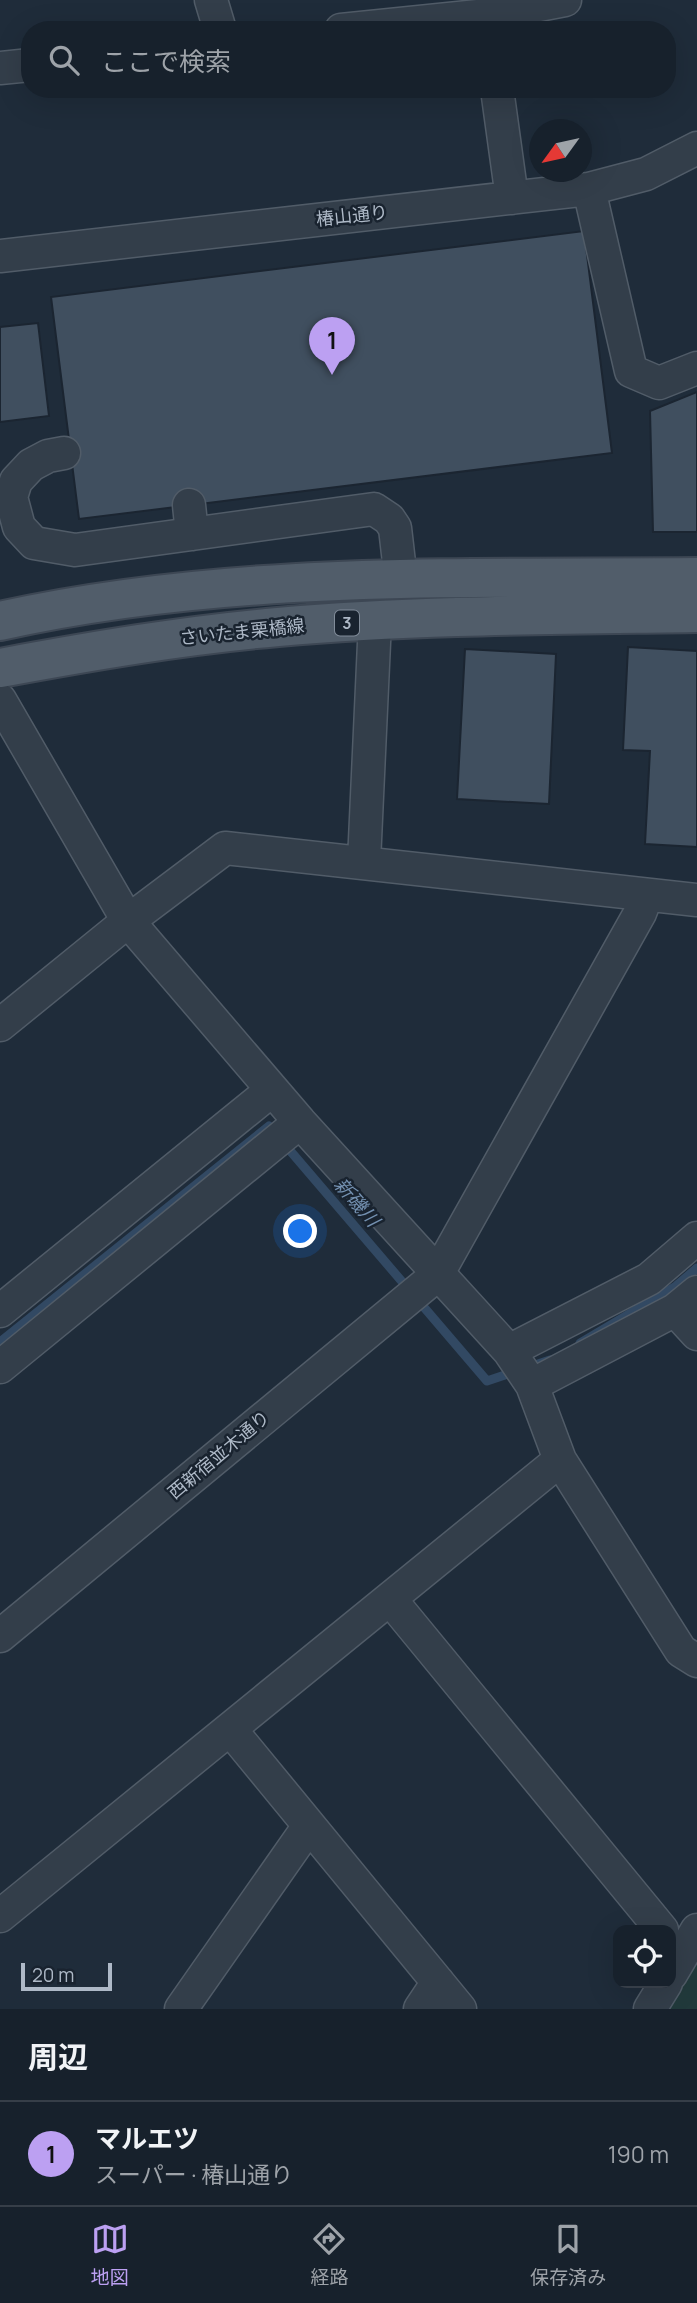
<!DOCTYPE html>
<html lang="ja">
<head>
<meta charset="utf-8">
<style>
	:root { --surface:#17212c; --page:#242e38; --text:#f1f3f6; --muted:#9ea3a9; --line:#363e48; --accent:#bca0f2 }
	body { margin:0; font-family:Manrope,"Noto Sans JP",sans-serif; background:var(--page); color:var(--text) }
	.controls { position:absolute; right:21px; bottom:21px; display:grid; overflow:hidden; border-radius:14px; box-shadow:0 7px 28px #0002 }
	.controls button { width:63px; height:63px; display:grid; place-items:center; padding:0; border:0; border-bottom:2px solid var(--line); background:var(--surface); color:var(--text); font:35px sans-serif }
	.compass { position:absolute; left:529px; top:119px; width:63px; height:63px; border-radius:50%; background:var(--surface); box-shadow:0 7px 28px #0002; rotate:237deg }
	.scale { position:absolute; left:21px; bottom:18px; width:91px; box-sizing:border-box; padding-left:7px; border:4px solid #aeb9c7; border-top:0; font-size:19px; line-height:24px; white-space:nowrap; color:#aeb9c7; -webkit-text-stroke:5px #19232f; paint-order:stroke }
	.you { position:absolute; left:301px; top:1232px; width:24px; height:24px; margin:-18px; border:5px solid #fff; border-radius:50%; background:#1a73e8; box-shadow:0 0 0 10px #1a73e833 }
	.badge { display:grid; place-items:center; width:46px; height:46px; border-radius:50%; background:var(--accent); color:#111; font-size:23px; font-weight:700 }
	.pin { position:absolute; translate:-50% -58px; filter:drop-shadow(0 2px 4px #0008) }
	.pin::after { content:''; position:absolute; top:37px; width:24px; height:21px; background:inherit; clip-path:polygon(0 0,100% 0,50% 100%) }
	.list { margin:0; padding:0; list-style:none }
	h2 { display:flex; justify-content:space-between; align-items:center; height:91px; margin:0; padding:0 28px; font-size:30px }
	h2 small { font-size:23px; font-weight:400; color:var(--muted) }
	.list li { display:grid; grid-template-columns:46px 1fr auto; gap:21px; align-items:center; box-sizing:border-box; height:105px; padding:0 28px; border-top:2px solid var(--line) }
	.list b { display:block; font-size:26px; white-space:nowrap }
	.list p { margin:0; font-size:23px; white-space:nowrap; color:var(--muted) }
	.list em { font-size:23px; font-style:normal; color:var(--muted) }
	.icon { flex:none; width:38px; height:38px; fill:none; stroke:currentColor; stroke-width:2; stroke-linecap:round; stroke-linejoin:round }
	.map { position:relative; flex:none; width:697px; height:2009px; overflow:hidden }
	.search { position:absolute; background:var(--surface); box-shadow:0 7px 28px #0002; left:21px; right:21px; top:21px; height:77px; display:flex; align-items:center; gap:18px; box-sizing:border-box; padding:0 24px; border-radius:28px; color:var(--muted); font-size:26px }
	.sheet { height:196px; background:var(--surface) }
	nav { display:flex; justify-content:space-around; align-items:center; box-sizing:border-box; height:98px; border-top:2px solid var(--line); background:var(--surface); font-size:19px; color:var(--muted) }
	nav a { display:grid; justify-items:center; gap:4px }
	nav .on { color:var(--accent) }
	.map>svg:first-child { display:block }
</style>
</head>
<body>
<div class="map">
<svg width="697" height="2009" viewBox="0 0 697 2009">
	<rect width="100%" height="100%" fill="#1f2c3a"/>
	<path fill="#21393b" d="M697,1961V2009H668Z"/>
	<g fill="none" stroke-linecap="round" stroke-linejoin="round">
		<path stroke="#324963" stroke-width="9" d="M0,1342L269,1126L487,1381L550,1360
			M580,1343L676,1286L697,1268"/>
	</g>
	<path fill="#404f5f" stroke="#1b2531" stroke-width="2" d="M584,231L612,453L79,519L51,297Z
		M38,323L49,416L0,422V327Z
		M697,392V532H653L650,411Z
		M628,647L697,651V847L645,844L650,751L623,750Z
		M465,649L556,654L549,804L457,799Z"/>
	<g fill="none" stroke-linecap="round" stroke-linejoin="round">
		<g stroke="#515c68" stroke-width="35">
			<path id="minor" d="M211,0L220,30
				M341,30L487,15L565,0
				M0,68L30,65
				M497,89L512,198
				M589,189L631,371L659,383L697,368
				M0,256L589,189L646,174L697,148
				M64,453L48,456L31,465L16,481L11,497L19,527L34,543L75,550L374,509L389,519L395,528L401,580
				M189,505L192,534
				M0,700L128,921L300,1122L509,1351L532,1385L560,1460L681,1651L697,1661
				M364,862L375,621
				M0,1025L128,921L225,848L697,900
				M675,1310L697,1334
				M0,1311L272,1090
				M509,1351L649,1279L697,1238
				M0,1367L300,1122
				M532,1385L675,1310L697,1292
				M390,1599L662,1930
				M0,1636L437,1275L640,913L647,895
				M230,1729L460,2009
				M0,1916L560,1460
				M671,1974L697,1930
				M181,2009L309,1826
				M420,2009L438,1982
				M650,2009L666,1983"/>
		</g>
		<g stroke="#3d4754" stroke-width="42">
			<path id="major" d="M0,621C229,570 464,579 697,577
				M0,668C92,651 185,635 278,627C417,615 558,615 697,613"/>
		</g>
		<use href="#minor" stroke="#333e4a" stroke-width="32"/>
		<use href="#major" stroke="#515d6a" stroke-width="38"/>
	</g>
	<g text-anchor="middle" stroke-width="5" stroke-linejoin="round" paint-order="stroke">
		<rect fill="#19232f" stroke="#818c99" stroke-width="2" x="335" y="610.5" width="24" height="25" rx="5"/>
		<g font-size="16" font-weight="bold" fill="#aeb9c7">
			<text x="347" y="629">3</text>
		</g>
		<g font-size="18" fill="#aeb9c7" stroke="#19232f">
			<text transform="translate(352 216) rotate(-6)" y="6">椿山通り</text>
			<text transform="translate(242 632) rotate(-6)" y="6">さいたま栗橋線</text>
			<text transform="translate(219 1455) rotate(-40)" y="6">西新宿並木通り</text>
		</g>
		<g font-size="19" font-style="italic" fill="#7491b1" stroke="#19232f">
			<text transform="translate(357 1202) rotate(49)" y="7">新磯川</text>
		</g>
	</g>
</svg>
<div class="controls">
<button><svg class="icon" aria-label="locate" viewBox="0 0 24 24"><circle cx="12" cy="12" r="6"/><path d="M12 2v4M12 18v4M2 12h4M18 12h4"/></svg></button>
</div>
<svg class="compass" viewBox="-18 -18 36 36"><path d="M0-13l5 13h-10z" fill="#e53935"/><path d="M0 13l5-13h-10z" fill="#9ea3a9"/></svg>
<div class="scale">20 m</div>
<div class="you"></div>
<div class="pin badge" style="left:332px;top:375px">1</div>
<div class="search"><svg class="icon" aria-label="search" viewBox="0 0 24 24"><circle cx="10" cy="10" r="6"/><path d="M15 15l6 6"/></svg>ここで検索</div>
</div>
<section class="sheet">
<h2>周辺<small></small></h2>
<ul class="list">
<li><span class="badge">1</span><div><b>マルエツ</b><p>スーパー · 椿山通り</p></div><em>190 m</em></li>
</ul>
</section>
<nav>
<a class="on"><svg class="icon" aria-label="map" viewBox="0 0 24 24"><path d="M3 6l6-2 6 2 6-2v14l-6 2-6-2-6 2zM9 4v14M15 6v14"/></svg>地図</a>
<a><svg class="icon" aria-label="directions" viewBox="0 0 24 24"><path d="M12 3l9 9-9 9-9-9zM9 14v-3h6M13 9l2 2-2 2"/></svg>経路</a>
<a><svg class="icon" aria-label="saved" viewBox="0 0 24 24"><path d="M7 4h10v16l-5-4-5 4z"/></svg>保存済み</a>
</nav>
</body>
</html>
